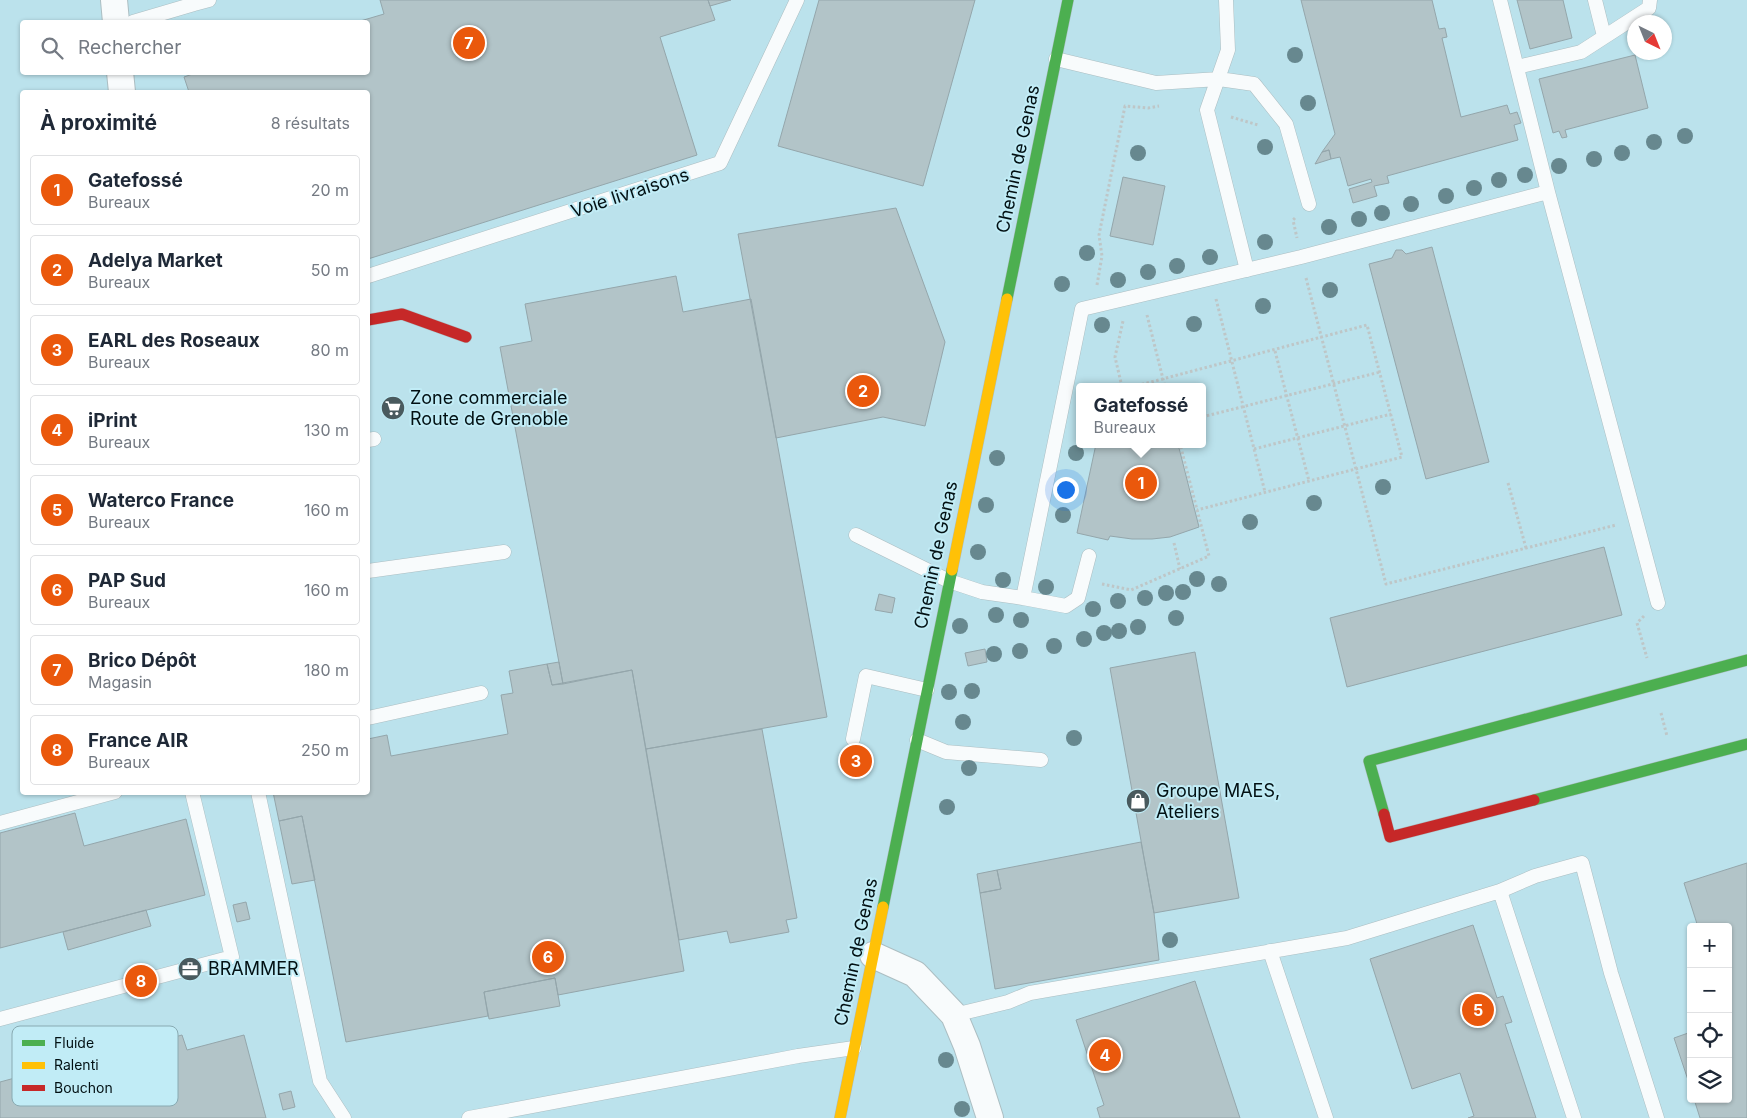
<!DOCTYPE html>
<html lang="fr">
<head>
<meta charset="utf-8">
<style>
	:root { --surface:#fff; --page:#f2f2f3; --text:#1f2937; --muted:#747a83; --line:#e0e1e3; --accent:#ea580c }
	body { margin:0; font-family:Inter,sans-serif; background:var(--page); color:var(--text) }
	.controls { position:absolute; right:15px; bottom:15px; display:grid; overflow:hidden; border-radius:5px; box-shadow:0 1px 4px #0004 }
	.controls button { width:45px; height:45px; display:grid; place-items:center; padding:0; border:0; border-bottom:1px solid var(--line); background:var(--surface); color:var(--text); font:25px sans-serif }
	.compass { position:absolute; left:1627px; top:15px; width:45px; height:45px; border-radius:50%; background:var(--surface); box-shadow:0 1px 4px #0004; rotate:137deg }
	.you { position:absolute; left:1065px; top:489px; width:18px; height:18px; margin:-12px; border:4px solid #fff; border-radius:50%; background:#1a73e8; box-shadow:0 0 0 8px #1a73e833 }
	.badge { display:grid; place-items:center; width:32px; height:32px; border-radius:50%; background:var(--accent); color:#fff; font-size:16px; font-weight:700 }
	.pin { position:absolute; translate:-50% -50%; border:2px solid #fff; box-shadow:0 1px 5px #0006 }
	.popup { position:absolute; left:1076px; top:383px; width:130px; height:65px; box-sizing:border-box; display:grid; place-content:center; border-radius:5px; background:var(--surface); filter:drop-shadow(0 1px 4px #0005); font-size:16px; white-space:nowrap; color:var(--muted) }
	.popup b { font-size:19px; color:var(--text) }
	.popup::after { content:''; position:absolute; left:50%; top:100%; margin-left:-10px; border:10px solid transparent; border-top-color:var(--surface) }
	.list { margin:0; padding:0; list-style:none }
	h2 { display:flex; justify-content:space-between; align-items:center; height:65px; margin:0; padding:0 20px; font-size:21px }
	h2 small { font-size:16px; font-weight:400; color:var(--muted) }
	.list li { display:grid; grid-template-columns:32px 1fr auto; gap:15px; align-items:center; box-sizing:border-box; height:70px; margin:0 10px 10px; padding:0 10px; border:1px solid var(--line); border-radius:5px }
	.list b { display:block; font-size:19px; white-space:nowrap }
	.list p { margin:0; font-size:16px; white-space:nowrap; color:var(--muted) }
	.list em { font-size:16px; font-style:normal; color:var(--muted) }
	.icon { flex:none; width:28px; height:28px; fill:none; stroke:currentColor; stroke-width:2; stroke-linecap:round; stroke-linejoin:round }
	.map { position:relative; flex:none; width:1747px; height:1118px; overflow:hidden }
	.search { position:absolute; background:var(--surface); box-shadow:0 1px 4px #0004; left:20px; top:20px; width:350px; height:55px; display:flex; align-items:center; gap:12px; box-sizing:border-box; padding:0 18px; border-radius:5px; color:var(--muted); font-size:19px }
	.panel { position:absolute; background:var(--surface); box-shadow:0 1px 4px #0004; left:20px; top:90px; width:350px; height:705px; border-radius:5px }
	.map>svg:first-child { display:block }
</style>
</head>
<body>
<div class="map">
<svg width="1747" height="1118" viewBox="0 0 1747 1118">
	<rect width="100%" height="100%" fill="#cde4ea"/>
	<path fill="#bbe2ec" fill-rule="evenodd" d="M0,0H1747V1118H0ZM22,22H368V72H22ZM1634,22H1664V52H1634ZM22,92H368V792H22ZM1080,387H1202V444H1080ZM1691,927H1728V1099H1691Z"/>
	<path fill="#b2c4c8" stroke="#94a6ab" d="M380,0H708L715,20L660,37L697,155L368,259V92H189L184,77L198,72H368V22H357L384,14Z
		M708,0H731L710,6Z
		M819,0H975L923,186L778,146Z
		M1301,0H1432L1439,29L1445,28L1447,37L1442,38L1461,117L1507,105L1510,114L1517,112L1521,123L1514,125L1518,140L1387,176L1389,183L1374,186L1377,196L1353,203L1349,189L1372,182L1371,179L1348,186L1340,157L1331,159L1329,150L1322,152L1335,134Z
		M1517,0H1563L1572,38L1530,49Z
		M1635,55L1648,108L1565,130L1567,137L1562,138L1559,131L1553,133L1539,79Z
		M1329,150L1331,159L1315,164L1322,152Z
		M1123,177L1165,186L1153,245L1110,236Z
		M896,208L945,342L925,426L883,417L776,438L738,234Z
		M1432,247L1489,462L1426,479L1369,264L1392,258L1396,250H1402L1406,254Z
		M676,276L683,312L751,299L827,717L646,749L632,670L563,684L500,347L532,341L525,304Z
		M1096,444H1178L1199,527L1170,537L1152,539H1132L1110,536L1108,540L1077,533Z
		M1604,547L1622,615L1347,687L1330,618Z
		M879,594L895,598L892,613L875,610Z
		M985,649L987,662L968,666L965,653Z
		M1195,652L1239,898L1154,913L1110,668Z
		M559,662L563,684L552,685L547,664Z
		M547,664L552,685L632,670L684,971L558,995L555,978L484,992L488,1016L346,1042L302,816L279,821L273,792H368V739L387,735L391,756L508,734L501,695L513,693L509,671Z
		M762,729L797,918L786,920L789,932L730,943L727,931L679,940L646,749Z
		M75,813L84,846L186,819L205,895L0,948V833Z
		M302,816L315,880L292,884L279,821Z
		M1141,842L1154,913L1159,960L995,989L980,893L1001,889L997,870Z
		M1747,863V1118H1700L1694,1099H1728V927H1698L1684,883Z
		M997,870L1001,889L980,893L977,874Z
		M246,902L250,919L237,922L233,905Z
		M146,910L151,926L68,950L63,932Z
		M1473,925L1497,998L1503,996L1512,1022L1505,1024L1536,1118H1468L1474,1116L1460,1073L1412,1089L1370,959Z
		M555,978L560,1006L489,1019L484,992Z
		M1195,981L1240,1118H1100L1097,1108L1104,1105L1076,1020Z
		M1691,1032V1089L1674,1038Z
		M182,1035L187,1050L244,1035L266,1118H0V1082L48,1069L52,1086L134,1065L129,1049Z
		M291,1091L295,1107L283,1110L279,1094Z"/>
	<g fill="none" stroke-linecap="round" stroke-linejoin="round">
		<g stroke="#acbec2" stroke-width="15">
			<path id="lane" d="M192,0L194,4L209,0
				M1226,0L1228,50L1207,110L1247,270
				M1500,0L1548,192
				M1595,0L1604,36
				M133,22L194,4
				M1056,59L1156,83L1219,79L1254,84L1286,124L1309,204
				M1517,67L1581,52L1649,8L1650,0
				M368,276L720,163L797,0
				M368,440L374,439
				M856,535L949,581L982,592L1023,598L1082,309L1301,257L1548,192L1658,603
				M368,571L504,552
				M1023,598L1066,606L1078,598L1089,556
				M368,718L481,693
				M853,739L866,676L927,690
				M917,740L946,752L1041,760
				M258,792L320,1081L344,1118
				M0,823L115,792
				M1500,891L1535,876L1582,863L1611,973L1657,1118
				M1270,951L1326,1118
				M954,1015L1008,1002L1030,993L1347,938L1500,891L1574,1118
				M0,1019L232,957L192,792
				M469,1118L798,1056L854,1048"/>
		</g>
		<g stroke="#acbec2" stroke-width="28">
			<path id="street" d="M114,0L116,22
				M120,72L122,92
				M873,955L915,974L954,1015L967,1046L990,1118"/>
		</g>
		<g stroke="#acbec2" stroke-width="12">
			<path id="fast" d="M1007,299L1068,0
				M1534,800L1747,744
				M1384,814L1369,761L1747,660
				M883,907L952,570"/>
		</g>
		<g stroke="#acbec2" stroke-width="12">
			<path id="slow" d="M952,570L1007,299
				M840,1118L883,907"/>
		</g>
		<g stroke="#acbec2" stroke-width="12">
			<path id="jam" d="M368,320L402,314L466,337
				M1384,814L1390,837L1534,800"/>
		</g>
		<path stroke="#bec6c7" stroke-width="3" stroke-dasharray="2.5 2.5" stroke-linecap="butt" d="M1231,117L1258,125
			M1295,218L1293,220L1297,238
			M1306,278L1386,584L1616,525
			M1097,285L1102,256L1099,235L1125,106L1148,108L1159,106
			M1216,299L1265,492
			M1147,315L1165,387
			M1275,351L1309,481
			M1122,387L1115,357L1123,321
			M1132,387L1367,325L1402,457L1197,510
			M1202,417L1380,372
			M1254,449L1391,414
			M1508,483L1526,548
			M1174,543L1180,569
			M1102,584L1131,590L1209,556L1180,444
			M1644,616L1637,623L1647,658
			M1661,713L1667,736"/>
		<use href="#lane" stroke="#f8fbfc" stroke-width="14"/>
		<use href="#street" stroke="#f8fbfc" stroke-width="26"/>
		<use href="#fast" stroke="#4caf50" stroke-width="11"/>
		<use href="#slow" stroke="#ffc107" stroke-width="11"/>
		<use href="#jam" stroke="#c62828" stroke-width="11"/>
	</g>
	<g fill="#67888f">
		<circle cx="1295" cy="55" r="8"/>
		<circle cx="1308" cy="103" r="8"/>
		<circle cx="1685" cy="136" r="8"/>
		<circle cx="1654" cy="142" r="8"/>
		<circle cx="1265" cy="147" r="8"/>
		<circle cx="1138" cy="153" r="8"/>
		<circle cx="1622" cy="153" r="8"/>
		<circle cx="1594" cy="159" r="8"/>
		<circle cx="1559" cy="166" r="8"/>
		<circle cx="1525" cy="175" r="8"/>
		<circle cx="1499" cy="180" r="8"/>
		<circle cx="1474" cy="188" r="8"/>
		<circle cx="1446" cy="196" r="8"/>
		<circle cx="1411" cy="204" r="8"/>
		<circle cx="1382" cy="213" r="8"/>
		<circle cx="1359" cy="219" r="8"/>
		<circle cx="1329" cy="227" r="8"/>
		<circle cx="1265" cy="242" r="8"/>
		<circle cx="1087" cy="253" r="8"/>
		<circle cx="1210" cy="257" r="8"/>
		<circle cx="1177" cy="266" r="8"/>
		<circle cx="1148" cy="272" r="8"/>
		<circle cx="1118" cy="280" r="8"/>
		<circle cx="1062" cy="284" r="8"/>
		<circle cx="1330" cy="290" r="8"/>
		<circle cx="1263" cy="306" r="8"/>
		<circle cx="1194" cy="324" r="8"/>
		<circle cx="1102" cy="325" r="8"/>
		<circle cx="1076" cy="453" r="8"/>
		<circle cx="997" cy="458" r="8"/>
		<circle cx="1383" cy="487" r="8"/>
		<circle cx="1314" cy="503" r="8"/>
		<circle cx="986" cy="505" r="8"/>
		<circle cx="1063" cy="515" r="8"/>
		<circle cx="1250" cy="522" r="8"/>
		<circle cx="978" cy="552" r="8"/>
		<circle cx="1197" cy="579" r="8"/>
		<circle cx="1003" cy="580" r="8"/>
		<circle cx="1219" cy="584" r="8"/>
		<circle cx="1046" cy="587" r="8"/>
		<circle cx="1183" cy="592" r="8"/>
		<circle cx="1166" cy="593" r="8"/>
		<circle cx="1145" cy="598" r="8"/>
		<circle cx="1118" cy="601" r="8"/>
		<circle cx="1093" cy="609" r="8"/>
		<circle cx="996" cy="615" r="8"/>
		<circle cx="1176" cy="618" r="8"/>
		<circle cx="1021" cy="620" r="8"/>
		<circle cx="960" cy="626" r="8"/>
		<circle cx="1138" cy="627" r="8"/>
		<circle cx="1119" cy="631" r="8"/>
		<circle cx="1104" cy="633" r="8"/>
		<circle cx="1084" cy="639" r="8"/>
		<circle cx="1054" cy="646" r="8"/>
		<circle cx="1020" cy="651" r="8"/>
		<circle cx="994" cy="654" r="8"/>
		<circle cx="972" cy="691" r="8"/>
		<circle cx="949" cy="692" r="8"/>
		<circle cx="963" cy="722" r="8"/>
		<circle cx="1074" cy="738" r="8"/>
		<circle cx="969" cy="768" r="8"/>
		<circle cx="947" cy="807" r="8"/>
		<circle cx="1170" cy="940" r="8"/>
		<circle cx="946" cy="1060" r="8"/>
		<circle cx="962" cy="1109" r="8"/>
	</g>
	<defs>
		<g id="supermarket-disc" transform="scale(1.25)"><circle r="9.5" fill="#495a5e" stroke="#c1ecf6"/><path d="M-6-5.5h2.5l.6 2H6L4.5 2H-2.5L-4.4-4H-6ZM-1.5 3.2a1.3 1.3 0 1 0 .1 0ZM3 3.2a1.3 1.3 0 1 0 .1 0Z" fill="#fff"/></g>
		<g id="shop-disc" transform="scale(1.25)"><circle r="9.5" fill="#495a5e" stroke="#c1ecf6"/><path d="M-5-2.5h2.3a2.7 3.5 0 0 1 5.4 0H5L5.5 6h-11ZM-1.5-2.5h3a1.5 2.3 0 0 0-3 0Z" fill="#fff"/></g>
		<g id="office-disc" transform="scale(1.25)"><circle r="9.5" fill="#495a5e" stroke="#c1ecf6"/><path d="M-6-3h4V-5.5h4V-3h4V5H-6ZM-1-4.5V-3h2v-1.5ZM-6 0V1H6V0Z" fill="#fff"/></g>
	</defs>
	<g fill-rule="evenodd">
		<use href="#supermarket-disc" x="393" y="408"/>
		<use href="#shop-disc" x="1138" y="801"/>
		<use href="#office-disc" x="190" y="969"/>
	</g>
	<g text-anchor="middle" stroke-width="4" stroke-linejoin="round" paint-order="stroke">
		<g font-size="18" fill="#021013" stroke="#c1ecf6">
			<text transform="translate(1018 159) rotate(-78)" y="6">Chemin de Genas</text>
			<text transform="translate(630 193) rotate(-18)" y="6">Voie livraisons</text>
			<text transform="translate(936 555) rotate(-78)" y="6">Chemin de Genas</text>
			<text transform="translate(856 952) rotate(-78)" y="6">Chemin de Genas</text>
		</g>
		<g font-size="18" fill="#021013" stroke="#c1ecf6" text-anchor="start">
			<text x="410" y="404">Zone commerciale<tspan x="410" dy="21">Route de Grenoble</tspan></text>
			<text x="1156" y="797">Groupe MAES,<tspan x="1156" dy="21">Ateliers</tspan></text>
			<text x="208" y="975">BRAMMER</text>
		</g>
	</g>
	<rect x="12" y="1026" width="166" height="80" rx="8" fill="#c1ecf6" stroke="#88aab2" stroke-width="1"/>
	<rect x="22" y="1040" width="23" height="6" fill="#4caf50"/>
	<rect x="22" y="1062" width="23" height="7" fill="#ffc107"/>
	<rect x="22" y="1085" width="23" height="6" fill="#c62828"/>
	<g font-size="14" fill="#021013">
		<text x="54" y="1048">Fluide</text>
		<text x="54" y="1070">Ralenti</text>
		<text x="54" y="1093">Bouchon</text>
	</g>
</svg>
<div class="controls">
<button>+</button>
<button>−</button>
<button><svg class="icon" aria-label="locate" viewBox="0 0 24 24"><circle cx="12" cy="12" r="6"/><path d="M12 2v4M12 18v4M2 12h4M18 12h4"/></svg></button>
<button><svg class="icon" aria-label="layers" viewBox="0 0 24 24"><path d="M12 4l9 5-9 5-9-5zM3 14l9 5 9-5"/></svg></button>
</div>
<svg class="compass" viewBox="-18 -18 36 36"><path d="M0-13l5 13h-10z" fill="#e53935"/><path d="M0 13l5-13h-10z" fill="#747a83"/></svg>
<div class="you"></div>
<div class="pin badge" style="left:1141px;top:483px">1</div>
<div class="popup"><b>Gatefossé</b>Bureaux</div>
<div class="pin badge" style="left:863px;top:391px">2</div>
<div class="pin badge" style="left:856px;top:761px">3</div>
<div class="pin badge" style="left:1105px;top:1055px">4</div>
<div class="pin badge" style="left:1478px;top:1010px">5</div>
<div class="pin badge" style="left:548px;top:957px">6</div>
<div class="pin badge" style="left:469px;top:43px">7</div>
<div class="pin badge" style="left:141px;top:981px">8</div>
<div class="search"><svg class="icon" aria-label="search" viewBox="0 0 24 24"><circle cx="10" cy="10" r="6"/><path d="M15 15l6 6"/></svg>Rechercher</div>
<section class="panel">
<h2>À proximité<small>8 résultats</small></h2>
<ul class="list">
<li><span class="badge">1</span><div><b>Gatefossé</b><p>Bureaux</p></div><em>20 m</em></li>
<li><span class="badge">2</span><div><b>Adelya Market</b><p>Bureaux</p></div><em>50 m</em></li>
<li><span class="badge">3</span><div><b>EARL des Roseaux</b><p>Bureaux</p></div><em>80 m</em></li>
<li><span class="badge">4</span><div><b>iPrint</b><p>Bureaux</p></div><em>130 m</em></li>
<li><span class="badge">5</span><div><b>Waterco France</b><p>Bureaux</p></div><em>160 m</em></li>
<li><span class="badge">6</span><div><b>PAP Sud</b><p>Bureaux</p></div><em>160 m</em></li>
<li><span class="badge">7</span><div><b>Brico Dépôt</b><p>Magasin</p></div><em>180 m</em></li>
<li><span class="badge">8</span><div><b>France AIR</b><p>Bureaux</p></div><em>250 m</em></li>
</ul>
</section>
</div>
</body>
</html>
